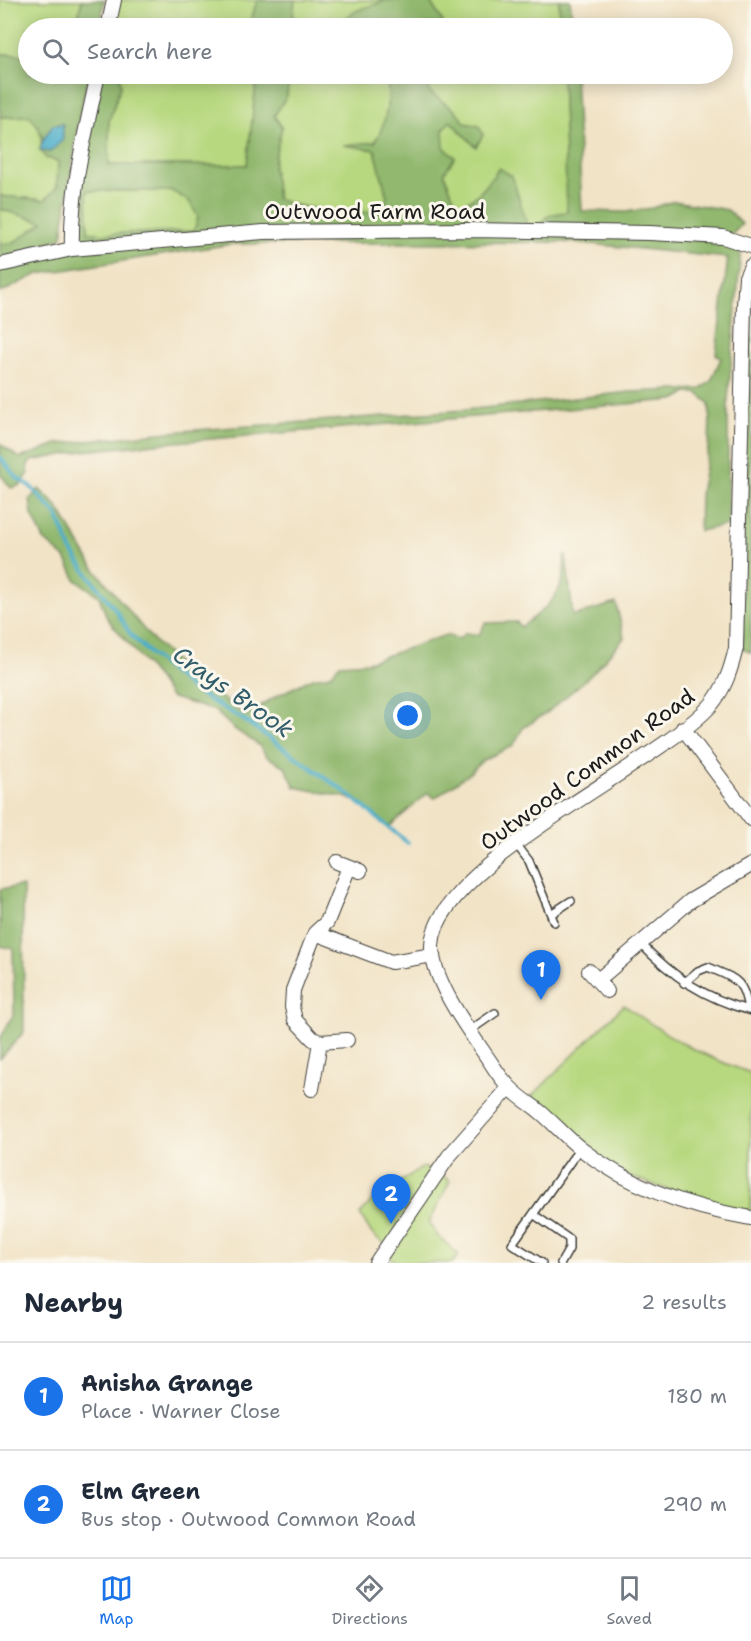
<!DOCTYPE html>
<html lang="en">
<head>
<meta charset="utf-8">
<style>
	:root { --surface:#fff; --page:#f2f2f3; --text:#1f2937; --muted:#747a83; --line:#e0e1e3; --accent:#1a73e8 }
	body { margin:0; font-family:"Shantell Sans",sans-serif; background:var(--page); color:var(--text) }
	.you { position:absolute; left:408px; top:716px; width:21px; height:21px; margin:-15px; border:4px solid #fff; border-radius:50%; background:#1a73e8; box-shadow:0 0 0 9px #1a73e833 }
	.badge { display:grid; place-items:center; width:39px; height:39px; border-radius:50%; background:var(--accent); color:#fff; font-size:20px; font-weight:700 }
	.pin { position:absolute; translate:-50% -50px; filter:drop-shadow(0 2px 3px #0008) }
	.pin::after { content:''; position:absolute; top:32px; width:21px; height:18px; background:inherit; clip-path:polygon(0 0,100% 0,50% 100%) }
	.list { margin:0; padding:0; list-style:none }
	h2 { display:flex; justify-content:space-between; align-items:center; height:78px; margin:0; padding:0 24px; font-size:26px }
	h2 small { font-size:20px; font-weight:400; color:var(--muted) }
	.list li { display:grid; grid-template-columns:39px 1fr auto; gap:18px; align-items:center; box-sizing:border-box; height:108px; padding:0 24px; border-top:2px solid var(--line) }
	.list b { display:block; font-size:22px; white-space:nowrap }
	.list p { margin:0; font-size:20px; white-space:nowrap; color:var(--muted) }
	.list em { font-size:20px; font-style:normal; color:var(--muted) }
	.icon { flex:none; width:33px; height:33px; fill:none; stroke:currentColor; stroke-width:2; stroke-linecap:round; stroke-linejoin:round }
	.map { position:relative; flex:none; width:751px; height:1263px; overflow:hidden }
	.search { position:absolute; background:var(--surface); box-shadow:0 3px 15px #0003; left:18px; right:18px; top:18px; height:66px; display:flex; align-items:center; gap:15px; box-sizing:border-box; padding:0 21px; border-radius:33px; color:var(--muted); font-size:22px }
	.sheet { height:294px; background:var(--surface) }
	nav { display:flex; justify-content:space-around; align-items:center; box-sizing:border-box; height:84px; border-top:2px solid var(--line); background:var(--surface); font-size:16px; color:var(--muted) }
	nav a { display:grid; justify-items:center; gap:3px }
	nav .on { color:var(--accent) }
	.map>svg:first-child { display:block }
</style>
</head>
<body>
<div class="map">
<svg width="751" height="1263" viewBox="0 0 751 1263">
	<rect width="100%" height="100%" fill="#fbf7ec"/>
	<filter id="ink" filterUnits="userSpaceOnUse"><feTurbulence type="fractalNoise" baseFrequency=".0167" numOctaves="2"/><feDisplacementMap in="SourceGraphic" scale="12" xChannelSelector="R" yChannelSelector="G"/><feConvolveMatrix kernelMatrix="1 2 1 2 8 2 1 2 1" color-interpolation-filters="sRGB"/></filter>
	<filter id="wash" filterUnits="userSpaceOnUse"><feTurbulence type="fractalNoise" baseFrequency=".008" numOctaves="4" result="noise"/><feDisplacementMap in="SourceGraphic" scale="24" xChannelSelector="R" yChannelSelector="G"/><feGaussianBlur stdDeviation="1.35" result="paint"/><feColorMatrix in="noise" values="0 0 0 0 0 0 0 0 0 0 0 0 0 0 0 0 0 1.4 0 .05"/><feComposite in="paint" operator="in"/></filter>
	<g filter="url(#wash)">
		<rect width="100%" height="100%" fill="#f1e3c6"/>
		<path fill="#b7d87f" stroke="#6a7a4e" stroke-width="1.5" d="M0,0H82L76,28H28V55L0,54Z
			M113,0H559L560,28H107Z
			M98,74H562L568,224L72,249Z
			M30,116C39,127 44,135 40,150L59,161L57,187L45,200L0,196V117Z
			M0,209L44,222L13,243L0,244Z
			M624,1005C669,1037 698,1055 751,1073V1218L619,1173L526,1102Z
			M423,1167L437,1172L450,1181L429,1223L437,1235L459,1255L452,1263H397L383,1251L386,1245L372,1234L360,1214L374,1198Z"/>
		<path fill="#91b86e" stroke="#566a45" stroke-width="1.5" fill-rule="evenodd" d="M82,0H104L100,28H76Z
			M257,0H295L293,15L299,21L318,20L303,28H241L251,21Z
			M386,0H429L443,22L439,28H344L343,21C360,5 367,9 386,0Z
			M559,0H570L573,28H560Z
			M0,54L28,55V74H89L79,117L62,237L24,253L0,258V244L13,243L43,222L0,209V196L45,200L57,187L58,161L46,158L40,150L50,152L63,124L53,125L43,140L38,127L30,116L0,117Z
			M98,74H119L121,85L109,121V165H247L257,74H289L287,96L274,116L282,127L273,165L277,199C311,212 345,212 381,212L387,197L375,150L343,145L375,142C386,124 392,94 385,74H431L428,90C441,103 457,107 465,123L479,126L483,135L476,147L450,121L443,130L444,147L455,157L444,173L457,206C478,199 487,186 499,168L512,176L529,231L718,240L741,249L728,400V525L699,531C700,517 699,501 701,488C707,458 712,433 709,403L697,393H687L674,400L176,442L83,451L31,461L27,466L29,473L21,485L11,488L0,474V444L20,458L57,444L169,432L465,410L630,392L701,389L711,381L721,358L716,354L728,258L573,242L232,244L38,274L0,293V269L72,249ZM87,191H172L189,201L198,217L194,231L102,234L88,232Z
			M562,74H575L582,211L626,212L652,208L674,201L728,210L742,224L728,239L539,231C544,214 551,214 567,212Z
			M751,305V653L742,648L743,357Z
			M39,489L57,506L93,567L150,637L192,677L246,715L278,695L313,678L330,675L340,664L368,662L446,635L458,639L466,633L479,635L485,623L517,622L521,627C548,607 568,592 564,555H566L573,616L616,603L624,638L591,675L548,712L523,728L513,746L483,760L471,772L435,798L428,793L389,827L359,803L345,797L295,787L285,767L266,756L259,745L234,729L215,711L170,697L159,680L107,618L99,596L76,580L65,558L44,540L32,515L30,499Z
			M23,886L24,1032L0,1059V1039L14,1013L13,949L0,946V889Z"/>
		<path fill="#4aadc9" stroke="#336472" stroke-width="1.5" d="M63,124V140L50,152L40,150L43,140L53,125Z"/>
		<g fill="none" stroke-linecap="round" stroke-linejoin="round">
			<path stroke="#4aadc9" stroke-width="4" d="M0,457L16,477L30,486L57,515L70,548L83,568L115,609L131,635L150,654L194,691L241,718L344,791L408,843"/>
		</g>
	</g>
	<g filter="url(#ink)">
		<g fill="none" stroke-linecap="round" stroke-linejoin="round">
			<g stroke="#3c3a36" stroke-width="10">
				<path id="lane" d="M516,844L529,861L554,922
					M551,914L571,901
					M639,942C673,977 704,998 751,1011
					M684,983L698,971L708,967C735,979 744,979 748,1010
					M469,1031L495,1013
					M533,1214L569,1239V1249L561,1263
					M542,1263L512,1244L580,1148"/>
			</g>
			<g stroke="#3c3a36" stroke-width="16">
				<path id="street" d="M108,28L114,0
					M72,249C70,189 86,131 98,74
					M0,265L72,249L263,232L467,230L650,233L723,237L751,246
					M751,266L746,277L744,305L736,648C731,669 725,688 711,705C659,764 433,866 432,946C432,983 473,1036 493,1066C504,1083 514,1093 530,1104C548,1116 563,1135 581,1149C630,1187 691,1208 751,1218
					M683,728L751,819
					M337,862L360,871
					M315,933L391,962L433,955
					M589,971L607,991
					M598,980L690,901L751,865
					M347,1040L320,1042L313,1039L295,1020L292,1007L293,990L315,933L327,922L349,867
					M312,1089L320,1042
					M376,1263L449,1156L508,1089"/>
			</g>
			<use href="#lane" stroke="#fff" stroke-width="7"/>
			<use href="#street" stroke="#fff" stroke-width="14"/>
		</g>
	</g>
	<g text-anchor="middle" stroke-width="6" stroke-linejoin="round" paint-order="stroke">
		<g font-size="22" fill="#1c1c1c" stroke="#fbf7ec">
			<text x="375" y="219">Outwood Farm Road</text>
			<text transform="translate(587 769) rotate(-36)" y="8">Outwood Common Road</text>
		</g>
		<g font-size="24" font-style="italic" fill="#315d6a" stroke="#fbf7ec">
			<text transform="translate(233 692) rotate(35)" y="8">Crays Brook</text>
		</g>
	</g>
</svg>
<div class="you"></div>
<div class="pin badge" style="left:541px;top:1000px">1</div>
<div class="pin badge" style="left:391px;top:1224px">2</div>
<div class="search"><svg class="icon" aria-label="search" viewBox="0 0 24 24"><circle cx="10" cy="10" r="6"/><path d="M15 15l6 6"/></svg>Search here</div>
</div>
<section class="sheet">
<h2>Nearby<small>2 results</small></h2>
<ul class="list">
<li><span class="badge">1</span><div><b>Anisha Grange</b><p>Place · Warner Close</p></div><em>180 m</em></li>
<li><span class="badge">2</span><div><b>Elm Green</b><p>Bus stop · Outwood Common Road</p></div><em>290 m</em></li>
</ul>
</section>
<nav>
<a class="on"><svg class="icon" aria-label="map" viewBox="0 0 24 24"><path d="M3 6l6-2 6 2 6-2v14l-6 2-6-2-6 2zM9 4v14M15 6v14"/></svg>Map</a>
<a><svg class="icon" aria-label="directions" viewBox="0 0 24 24"><path d="M12 3l9 9-9 9-9-9zM9 14v-3h6M13 9l2 2-2 2"/></svg>Directions</a>
<a><svg class="icon" aria-label="saved" viewBox="0 0 24 24"><path d="M7 4h10v16l-5-4-5 4z"/></svg>Saved</a>
</nav>
</body>
</html>
